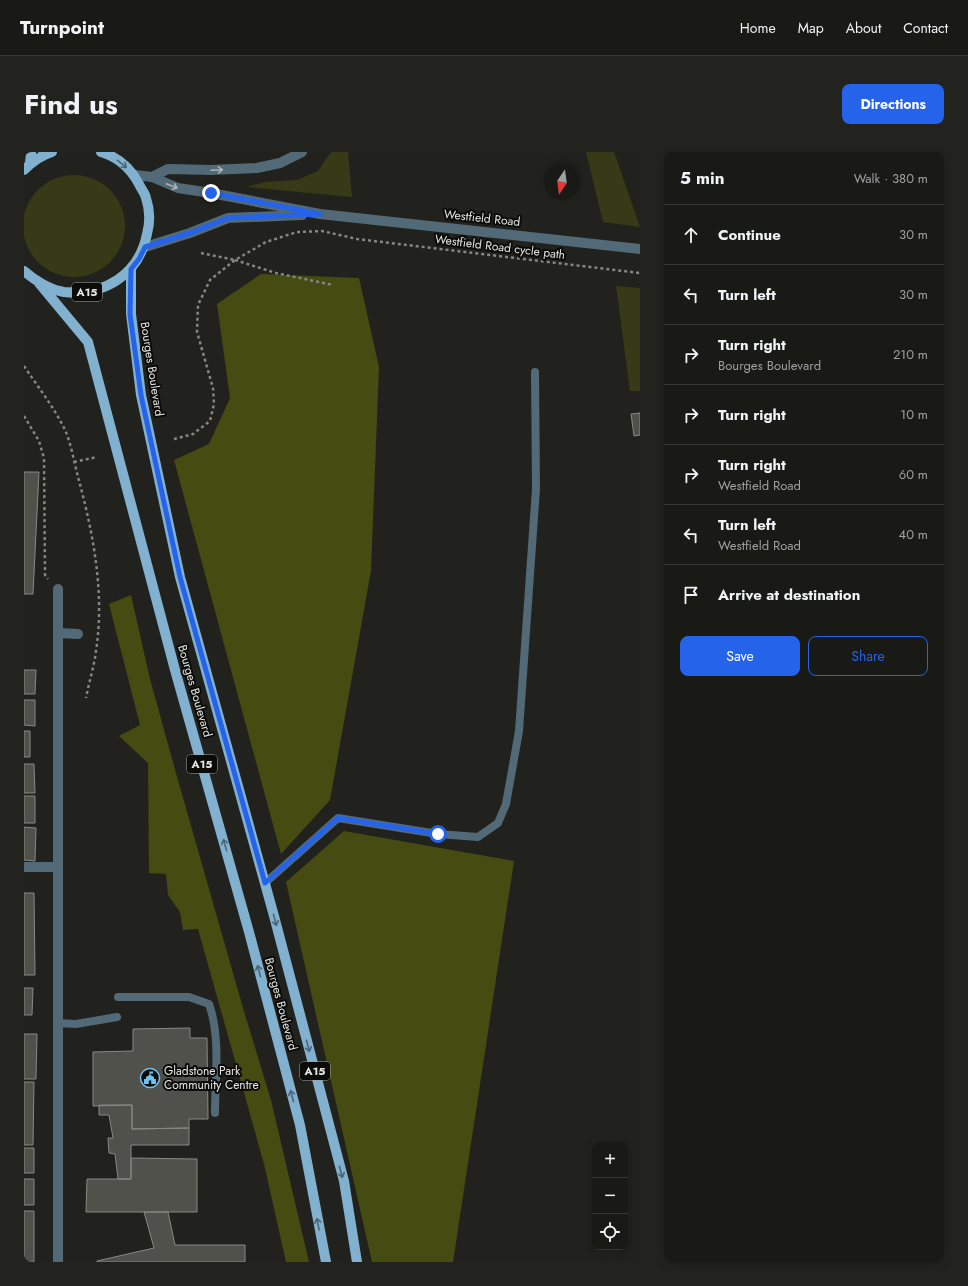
<!DOCTYPE html>
<html lang="en">
<head>
<meta charset="utf-8">
<style>
	:root { --surface:#191a16; --page:#22231f; --text:#f1f3f6; --muted:#9fa1a1; --line:#373835; --accent:#2563eb }
	body { margin:0; font-family:Jost,sans-serif; background:var(--page); color:var(--text) }
	.controls { position:absolute; right:12px; bottom:12px; display:grid; overflow:hidden; border-radius:8px; box-shadow:0 2px 10px #0003 }
	.controls button { width:36px; height:36px; display:grid; place-items:center; padding:0; border:0; border-bottom:1px solid var(--line); background:var(--surface); color:var(--text); font:20px sans-serif }
	.compass { position:absolute; left:520px; top:12px; width:36px; height:36px; border-radius:50%; background:var(--surface); box-shadow:0 2px 10px #0003; rotate:193deg }
	.stop { position:absolute; width:12px; height:12px; margin:-9px; border:3px solid #2563eb; border-radius:50%; background:#fff }
	.stop.end { background:#2563eb; border-color:#fff; box-shadow:0 1px 4px #0008 }
	.list { margin:0; padding:0; list-style:none }
	h2 { display:flex; justify-content:space-between; align-items:center; height:52px; margin:0; padding:0 16px; font-size:17px }
	h2 small { font-size:13px; font-weight:400; color:var(--muted) }
	.list li { display:grid; grid-template-columns:26px 1fr auto; gap:12px; align-items:center; box-sizing:border-box; height:60px; padding:0 16px; border-top:1px solid var(--line) }
	.list b { display:block; font-size:15px; white-space:nowrap }
	.list p { margin:0; font-size:13px; white-space:nowrap; color:var(--muted) }
	.list em { font-size:13px; font-style:normal; color:var(--muted) }
	.actions { display:flex; gap:8px; padding:12px 16px }
	.actions a { flex:1; padding:9px 0; border:1px solid var(--accent); border-radius:8px; text-align:center; font-size:14px; color:var(--accent) }
	.actions .main { background:var(--accent); color:#fff }
	.icon { flex:none; width:22px; height:22px; fill:none; stroke:currentColor; stroke-width:2; stroke-linecap:round; stroke-linejoin:round }
	.map { position:relative; flex:none; width:616px; height:1110px; overflow:hidden; border-radius:8px }
	header { display:flex; align-items:center; gap:24px; box-sizing:border-box; height:56px; padding:0 20px; background:var(--surface); border-bottom:1px solid var(--line) }
	header strong { font-size:19px }
	nav { display:flex; gap:22px; margin-inline-start:auto; font-size:14px }
	.intro { display:flex; align-items:center; justify-content:space-between; box-sizing:border-box; height:96px; padding:0 24px }
	h1 { margin:0; font-size:28px }
	.button { padding:10px 18px; border-radius:8px; background:var(--accent); color:#fff; font-size:14px; font-weight:700 }
	main { display:flex; gap:24px; padding:0 24px }
	aside { flex:1; background:var(--surface); border-radius:8px; box-shadow:0 2px 10px #0003 }
	.map>svg:first-child { display:block }
</style>
</head>
<body>
<header>
<strong>Turnpoint</strong>
<nav><a>Home</a><a>Map</a><a>About</a><a>Contact</a></nav>
</header>
<div class="intro"><h1>Find us</h1><a class="button">Directions</a></div>
<main>
<div class="map">
<svg width="616" height="1110" viewBox="0 0 616 1110">
	<rect width="100%" height="100%" fill="#21221d"/>
	<path fill="#363a16" d="M307,0H324L328,45L223,35L240,30L273,28L294,19Z
		M562,0H590L616,75L579,70Z
		M-1 74a51 51 0 1 1 102 0a51 51 0 1 1-102 0Z
		M592,134L616,136V239H606Z"/>
	<path fill="#464b11" d="M237,122L335,126L355,215L347,419L306,648L257,702L150,308L185,292L206,246L193,152Z
		M107,443L126,527L152,621L219,856L247,948L285,1110H262L240,1012L174,777L159,778L156,760L144,743L142,722L125,721L124,611L95,584L116,573L85,452Z
		M320,679L490,709L429,1110H348L262,730Z"/>
	<path fill="#50514b" stroke="#888984" d="M616,261V283L610,284L607,262Z
		M0,320H15L9,442H0Z
		M0,518H12L11,542H0Z
		M0,548H11V574L0,573Z
		M0,579H6V605H0Z
		M0,612H10L11,641H0Z
		M0,644H11V671H0Z
		M0,675L12,676L11,709L0,708Z
		M0,741H10L11,823H0Z
		M0,836H9L8,863H0Z
		M166,876V886H183L184,967H165V976L108,977V953L69,954V900L109,899V877Z
		M0,882H13L12,927H0Z
		M0,930H10L9,993H0Z
		M75,953H108V977L165,976V993H107V1027H94L91,1002L85,1001L84,986H89L85,963H75Z
		M0,996H10V1021H0Z
		M107,1006L173,1007V1060H62L63,1027H107Z
		M0,1027H10V1053H0Z
		M0,1059H10V1110H0Z
		M120,1060H144L151,1093H221V1110H73V1109L130,1096Z"/>
	<g fill="none" stroke-linecap="round" stroke-linejoin="round">
		<path stroke="#868783" stroke-width="2.5" stroke-dasharray="3 3" stroke-linecap="butt" d="M177,101L211,108
			M211,108L252,121L309,133
			M0,214C14,235 30,255 41,278C47,291 50,310 54,325C69,380 81,441 72,499C70,515 65,530 62,546
			M0,264L15,289L20,306L21,423L24,427
			M150,287L169,282L186,269L190,252L189,236L173,180L174,153L186,128L211,108L242,90L273,80L298,79L333,87L616,121
			M50,310L73,305"/>
		<path stroke="#526977" stroke-width="8" d="M241,731L314,666L414,682L454,685L474,671L482,652L495,579L512,337L511,220
			M94,845H165L185,852C197,886 191,925 191,961
			M34,871L52,872L93,865"/>
		<path stroke="#526977" stroke-width="10" d="M128,25L144,17L187,18L233,16L256,11L278,0
			M35,481L54,482
			M0,715H34
			M34,1110V437"/>
		<path stroke="#526977" stroke-width="10" d="M111,23L128,25L154,36L187,41L296,62L616,97
			M121,95L166,81L204,66L278,63"/>
		<path stroke="#81b1cf" stroke-width="10" d="M6,12L7,0
			M0,18C7,11 18,3 28,0
			M107,117V162L117,243L156,425L250,764L320,1029L333,1110
			M0,119C10,128 26,138 40,140C80,144 115,123 123,82C126,71 126,58 122,46C121,41 117,37 115,32C107,17 94,5 77,0
			M15,131L64,190L151,518L225,780L276,973L302,1110"/>
	</g>
	<defs><path id="oneway-shaft" d="M-6 0H5M1.5-3L5.5 0L1.5 3" fill="none" stroke-width="1.6" stroke-linecap="round" stroke-linejoin="round"/></defs>
	<g stroke="#4c6676">
		<use href="#oneway-shaft" transform="translate(98 12) rotate(39)"/>
		<use href="#oneway-shaft" transform="translate(201 693) rotate(-106)"/>
		<use href="#oneway-shaft" transform="translate(251 768) rotate(75)"/>
		<use href="#oneway-shaft" transform="translate(235 819) rotate(-105)"/>
		<use href="#oneway-shaft" transform="translate(284 894) rotate(75)"/>
		<use href="#oneway-shaft" transform="translate(268 944) rotate(-105)"/>
		<use href="#oneway-shaft" transform="translate(317 1020) rotate(75)"/>
		<use href="#oneway-shaft" transform="translate(294 1072) rotate(-101)"/>
	</g>
	<g stroke="#abb4b8">
		<use href="#oneway-shaft" transform="translate(193 18) rotate(-3)"/>
		<use href="#oneway-shaft" transform="translate(148 34) rotate(22)"/>
	</g>
	<g fill="none" stroke-linecap="round" stroke-linejoin="round">
		<path stroke="#2563eb" stroke-width="5" d="M187,41L296,62L204,66L166,81L121,95L115,107L107,117L106,162L117,243L156,425L241,731L314,666L414,682"/>
	</g>
	<defs>
		<g id="civic-ring" transform="scale(1)"><circle r="9.5" fill="#0b0b09" stroke="#6ec2f3" stroke-width="1.5"/><path d="M-.6-6.5H3V-4.5H.6V-3L4-1V1h2V6H-6V1h2V-1L-.6-3ZM-1.2 2.5V6h2.4V2.5Z" fill="#6ec2f3"/></g>
	</defs>
	<g fill-rule="evenodd">
		<use href="#civic-ring" x="126" y="926"/>
	</g>
	<g text-anchor="middle" stroke-width="4" stroke-linejoin="round" paint-order="stroke">
		<g fill="#0b0b09" stroke="#a4a4a2" stroke-width="1">
			<rect x="48" y="131" width="30" height="18" rx="3"/>
			<rect x="163" y="603" width="30" height="18" rx="3"/>
			<rect x="276" y="910" width="30" height="18" rx="3"/>
		</g>
		<g font-size="11" font-weight="bold" fill="#e6e6e3">
			<text x="63" y="144">A15</text>
			<text x="178" y="616">A15</text>
			<text x="291" y="923">A15</text>
		</g>
		<g font-size="12" fill="#e6e6e3" stroke="#0b0b09">
			<text transform="translate(458 66) rotate(6)" y="4">Westfield Road</text>
			<text transform="translate(476 95) rotate(7)" y="4">Westfield Road cycle path</text>
			<text transform="translate(128 217) rotate(81)" y="4">Bourges Boulevard</text>
			<text transform="translate(171 539) rotate(74)" y="4">Bourges Boulevard</text>
			<text transform="translate(257 852) rotate(75)" y="4">Bourges Boulevard</text>
		</g>
		<g font-size="12" fill="#e6e6e3" stroke="#0b0b09" text-anchor="start">
			<text x="140" y="923">Gladstone Park<tspan x="140" dy="14">Community Centre</tspan></text>
		</g>
	</g>
</svg>
<div class="controls">
<button>+</button>
<button>−</button>
<button><svg class="icon" aria-label="locate" viewBox="0 0 24 24"><circle cx="12" cy="12" r="6"/><path d="M12 2v4M12 18v4M2 12h4M18 12h4"/></svg></button>
</div>
<svg class="compass" viewBox="-18 -18 36 36"><path d="M0-13l5 13h-10z" fill="#e53935"/><path d="M0 13l5-13h-10z" fill="#9fa1a1"/></svg>
<div class="stop" style="left:414px;top:682px"></div>
<div class="stop end" style="left:187px;top:41px"></div>
</div>
<aside>
<h2>5 min<small>Walk · 380 m</small></h2>
<ul class="list">
<li><svg class="icon" aria-label="ahead" viewBox="0 0 24 24"><path d="M12 20V5M6 11l6-6 6 6"/></svg><div><b>Continue</b></div><em>30 m</em></li>
<li><svg class="icon" aria-label="left" viewBox="0 0 24 24"><path d="M17 20v-9H6M10 6l-5 5 5 5"/></svg><div><b>Turn left</b></div><em>30 m</em></li>
<li><svg class="icon" aria-label="right" viewBox="0 0 24 24"><path d="M7 20v-9h11M14 6l5 5-5 5"/></svg><div><b>Turn right</b><p>Bourges Boulevard</p></div><em>210 m</em></li>
<li><svg class="icon" aria-label="right" viewBox="0 0 24 24"><path d="M7 20v-9h11M14 6l5 5-5 5"/></svg><div><b>Turn right</b></div><em>10 m</em></li>
<li><svg class="icon" aria-label="right" viewBox="0 0 24 24"><path d="M7 20v-9h11M14 6l5 5-5 5"/></svg><div><b>Turn right</b><p>Westfield Road</p></div><em>60 m</em></li>
<li><svg class="icon" aria-label="left" viewBox="0 0 24 24"><path d="M17 20v-9H6M10 6l-5 5 5 5"/></svg><div><b>Turn left</b><p>Westfield Road</p></div><em>40 m</em></li>
<li><svg class="icon" aria-label="arrive" viewBox="0 0 24 24"><path d="M6 21V4h12l-3 4 3 4H6"/></svg><div><b>Arrive at destination</b></div></li>
</ul>
<div class="actions"><a class="main">Save</a><a>Share</a></div>
</aside>
</main>
</body>
</html>
